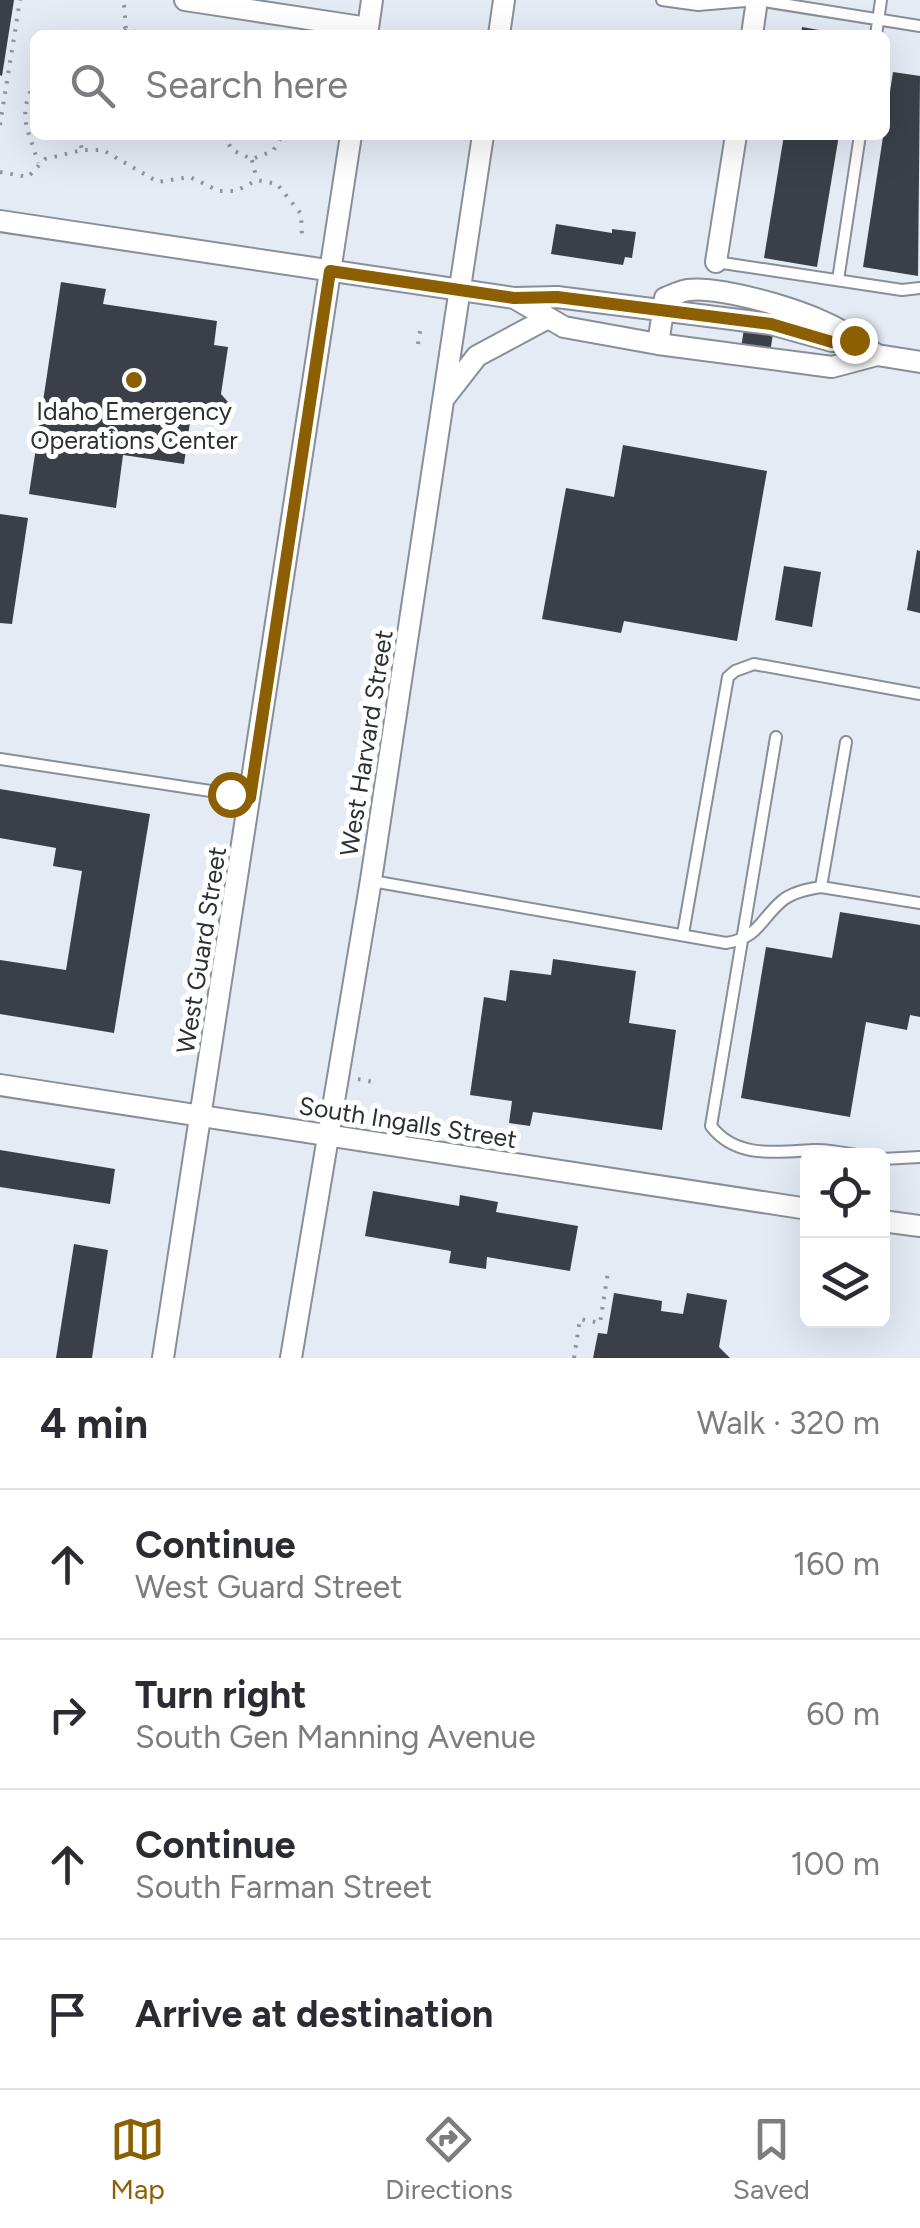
<!DOCTYPE html>
<html lang="en">
<head>
<meta charset="utf-8">
<style>
	:root { --surface:#fff; --page:#f2f2f3; --text:#2b2b33; --muted:#7c7c81; --line:#e1e1e2; --accent:#8b5f02 }
	body { margin:0; font-family:Figtree,sans-serif; background:var(--page); color:var(--text) }
	.controls { position:absolute; right:30px; bottom:30px; display:grid; overflow:hidden; border-radius:15px; box-shadow:0 10px 40px #0002 }
	.controls button { width:90px; height:90px; display:grid; place-items:center; padding:0; border:0; border-bottom:2px solid var(--line); background:var(--surface); color:var(--text); font:50px sans-serif }
	.stop { position:absolute; width:30px; height:30px; margin:-22px; border:8px solid #8b5f02; border-radius:50%; background:#fff }
	.stop.end { background:#8b5f02; border-color:#fff; box-shadow:0 2px 10px #0008 }
	.list { margin:0; padding:0; list-style:none }
	h2 { display:flex; justify-content:space-between; align-items:center; height:130px; margin:0; padding:0 40px; font-size:42px }
	h2 small { font-size:32px; font-weight:400; color:var(--muted) }
	.list li { display:grid; grid-template-columns:65px 1fr auto; gap:30px; align-items:center; box-sizing:border-box; height:150px; padding:0 40px; border-top:2px solid var(--line) }
	.list b { display:block; font-size:38px; white-space:nowrap }
	.list p { margin:0; font-size:32px; white-space:nowrap; color:var(--muted) }
	.list em { font-size:32px; font-style:normal; color:var(--muted) }
	.icon { flex:none; width:55px; height:55px; fill:none; stroke:currentColor; stroke-width:2; stroke-linecap:round; stroke-linejoin:round }
	.map { position:relative; flex:none; width:920px; height:1358px; overflow:hidden }
	.search { position:absolute; background:var(--surface); box-shadow:0 10px 40px #0002; left:30px; right:30px; top:30px; height:110px; display:flex; align-items:center; gap:25px; box-sizing:border-box; padding:0 35px; border-radius:15px; color:var(--muted); font-size:38px }
	.sheet { height:730px; background:var(--surface) }
	nav { display:flex; justify-content:space-around; align-items:center; box-sizing:border-box; height:140px; border-top:2px solid var(--line); background:var(--surface); font-size:28px; color:var(--muted) }
	nav a { display:grid; justify-items:center; gap:5px }
	nav .on { color:var(--accent) }
	.map>svg:first-child { display:block }
</style>
</head>
<body>
<div class="map">
<svg width="920" height="1358" viewBox="0 0 920 1358">
	<rect width="100%" height="100%" fill="#e4ebf5"/>
	<path fill="#3b4048" d="M0,0H14L2,76L0,75Z
		M802,27L836,33V35H801Z
		M893,72L920,76L918,276L863,267Z
		M784,135H839L817,267L764,258Z
		M556,224L612,233V229L636,232L632,258L625,257L623,265L551,254Z
		M61,282L106,289L103,304L217,321L214,345L228,347L221,394L228,402L215,412L192,408L184,464L123,455L116,508L29,494Z
		M750,290L779,295L770,353L741,348Z
		M623,445L767,471L737,641L624,621L621,633L542,619L566,488L614,497Z
		M0,514L28,518L12,624L0,623Z
		M917,550L920,551V613L907,610Z
		M784,566L821,572L812,627L775,620Z
		M0,789L150,814L114,1033L0,1014V960L66,970L82,871L53,866L56,848L0,838Z
		M840,912L920,925V1017L910,1015L907,1030L866,1022L850,1117L741,1098L766,947L832,958Z
		M553,959L636,971L629,1023L676,1030L662,1130L533,1112L530,1126L509,1123L512,1101L470,1095L484,997L506,1001L510,970L551,975Z
		M0,1150L115,1169L110,1204L0,1187Z
		M373,1191L459,1206L460,1195L498,1202L496,1212L578,1226L570,1271L487,1257L486,1269L449,1263L451,1251L365,1236Z
		M74,1244L108,1250L92,1358H56Z
		M614,1293L662,1301L661,1311L683,1314L687,1293L727,1300L719,1347L730,1358H593L598,1333L607,1334Z"/>
	<g fill="none" stroke-linecap="round" stroke-linejoin="round">
		<g stroke="#888f98" stroke-width="14">
			<path id="lane" d="M662,0L698,5L757,0L920,26
				M876,35L881,0
				M716,262L902,290L920,288
				M838,280L860,135
				M776,737L711,1126C736,1159 777,1152 813,1150C829,1149 845,1153 861,1156
				M0,759L250,797
				M372,881L726,943C759,938 760,919 783,900C793,892 808,889 821,887L920,903
				M821,887L846,742
				M683,934L728,677L735,671L754,664L920,694
				M882,1159L920,1157"/>
		</g>
		<g stroke="#888f98" stroke-width="24">
			<path id="street" d="M185,0L368,28
				M367,35L372,0
				M499,35L504,0
				M752,35L757,0
				M0,221L514,298L557,297L771,324L832,341L854,340L877,355
				M716,262L736,135
				M516,299L564,327L658,344L832,367L877,355L920,362
				M658,344L665,298C673,295 681,291 688,290C722,285 829,316 854,340
				M445,397L477,356L548,318
				M0,1085L808,1209
				M882,1221L920,1226
				M163,1358L351,135
				M291,1358L371,880L483,135"/>
		</g>
		<path stroke="#90959d" stroke-width="4" stroke-dasharray="2.5 8" stroke-linecap="butt" d="M124,5L126,28
			M115,35L126,28L142,35
			M35,82C16,117 29,129 38,163
			M0,125L20,0
			M79,135L82,150
			M224,135L232,150L252,159L273,151L282,135
			M252,160L257,180
			M0,172L28,177L45,159L82,150H103L158,182L190,177L219,191H236L257,180L277,184L301,214L302,235
			M418,344L421,326
			M358,1079L378,1083
			M574,1358L580,1319L600,1323L608,1272"/>
		<use href="#lane" stroke="#fff" stroke-width="10"/>
		<use href="#street" stroke="#fff" stroke-width="20"/>
	</g>
	<g fill="none" stroke-linecap="round" stroke-linejoin="round">
		<path stroke="#8b5f02" stroke-width="12" d="M230,794L250,798L330,271L514,298L557,297L771,324L832,342L854,340"/>
	</g>
	<circle fill="#8b5f02" stroke="#fff" stroke-width="4" cx="134" cy="380" r="10"/>
	<g text-anchor="middle" stroke-width="10" stroke-linejoin="round" paint-order="stroke">
		<g font-size="25" fill="#2c2f33" stroke="#fff">
			<text x="134" y="420">Idaho Emergency<tspan x="134" dy="29">Operations Center</tspan></text>
		</g>
		<g font-size="25" fill="#2c2f33" stroke="#fff">
			<text transform="translate(366 743) rotate(-81)" y="9">West Harvard Street</text>
			<text transform="translate(201 950) rotate(-81)" y="9">West Guard Street</text>
			<text transform="translate(408 1122) rotate(9)" y="9">South Ingalls Street</text>
		</g>
	</g>
</svg>
<div class="controls">
<button><svg class="icon" aria-label="locate" viewBox="0 0 24 24"><circle cx="12" cy="12" r="6"/><path d="M12 2v4M12 18v4M2 12h4M18 12h4"/></svg></button>
<button><svg class="icon" aria-label="layers" viewBox="0 0 24 24"><path d="M12 4l9 5-9 5-9-5zM3 14l9 5 9-5"/></svg></button>
</div>
<div class="stop" style="left:230px;top:794px"></div>
<div class="stop end" style="left:854px;top:340px"></div>
<div class="search"><svg class="icon" aria-label="search" viewBox="0 0 24 24"><circle cx="10" cy="10" r="6"/><path d="M15 15l6 6"/></svg>Search here</div>
</div>
<section class="sheet">
<h2>4 min<small>Walk · 320 m</small></h2>
<ul class="list">
<li><svg class="icon" aria-label="ahead" viewBox="0 0 24 24"><path d="M12 20V5M6 11l6-6 6 6"/></svg><div><b>Continue</b><p>West Guard Street</p></div><em>160 m</em></li>
<li><svg class="icon" aria-label="right" viewBox="0 0 24 24"><path d="M7 20v-9h11M14 6l5 5-5 5"/></svg><div><b>Turn right</b><p>South Gen Manning Avenue</p></div><em>60 m</em></li>
<li><svg class="icon" aria-label="ahead" viewBox="0 0 24 24"><path d="M12 20V5M6 11l6-6 6 6"/></svg><div><b>Continue</b><p>South Farman Street</p></div><em>100 m</em></li>
<li><svg class="icon" aria-label="arrive" viewBox="0 0 24 24"><path d="M6 21V4h12l-3 4 3 4H6"/></svg><div><b>Arrive at destination</b></div></li>
</ul>
</section>
<nav>
<a class="on"><svg class="icon" aria-label="map" viewBox="0 0 24 24"><path d="M3 6l6-2 6 2 6-2v14l-6 2-6-2-6 2zM9 4v14M15 6v14"/></svg>Map</a>
<a><svg class="icon" aria-label="directions" viewBox="0 0 24 24"><path d="M12 3l9 9-9 9-9-9zM9 14v-3h6M13 9l2 2-2 2"/></svg>Directions</a>
<a><svg class="icon" aria-label="saved" viewBox="0 0 24 24"><path d="M7 4h10v16l-5-4-5 4z"/></svg>Saved</a>
</nav>
</body>
</html>
